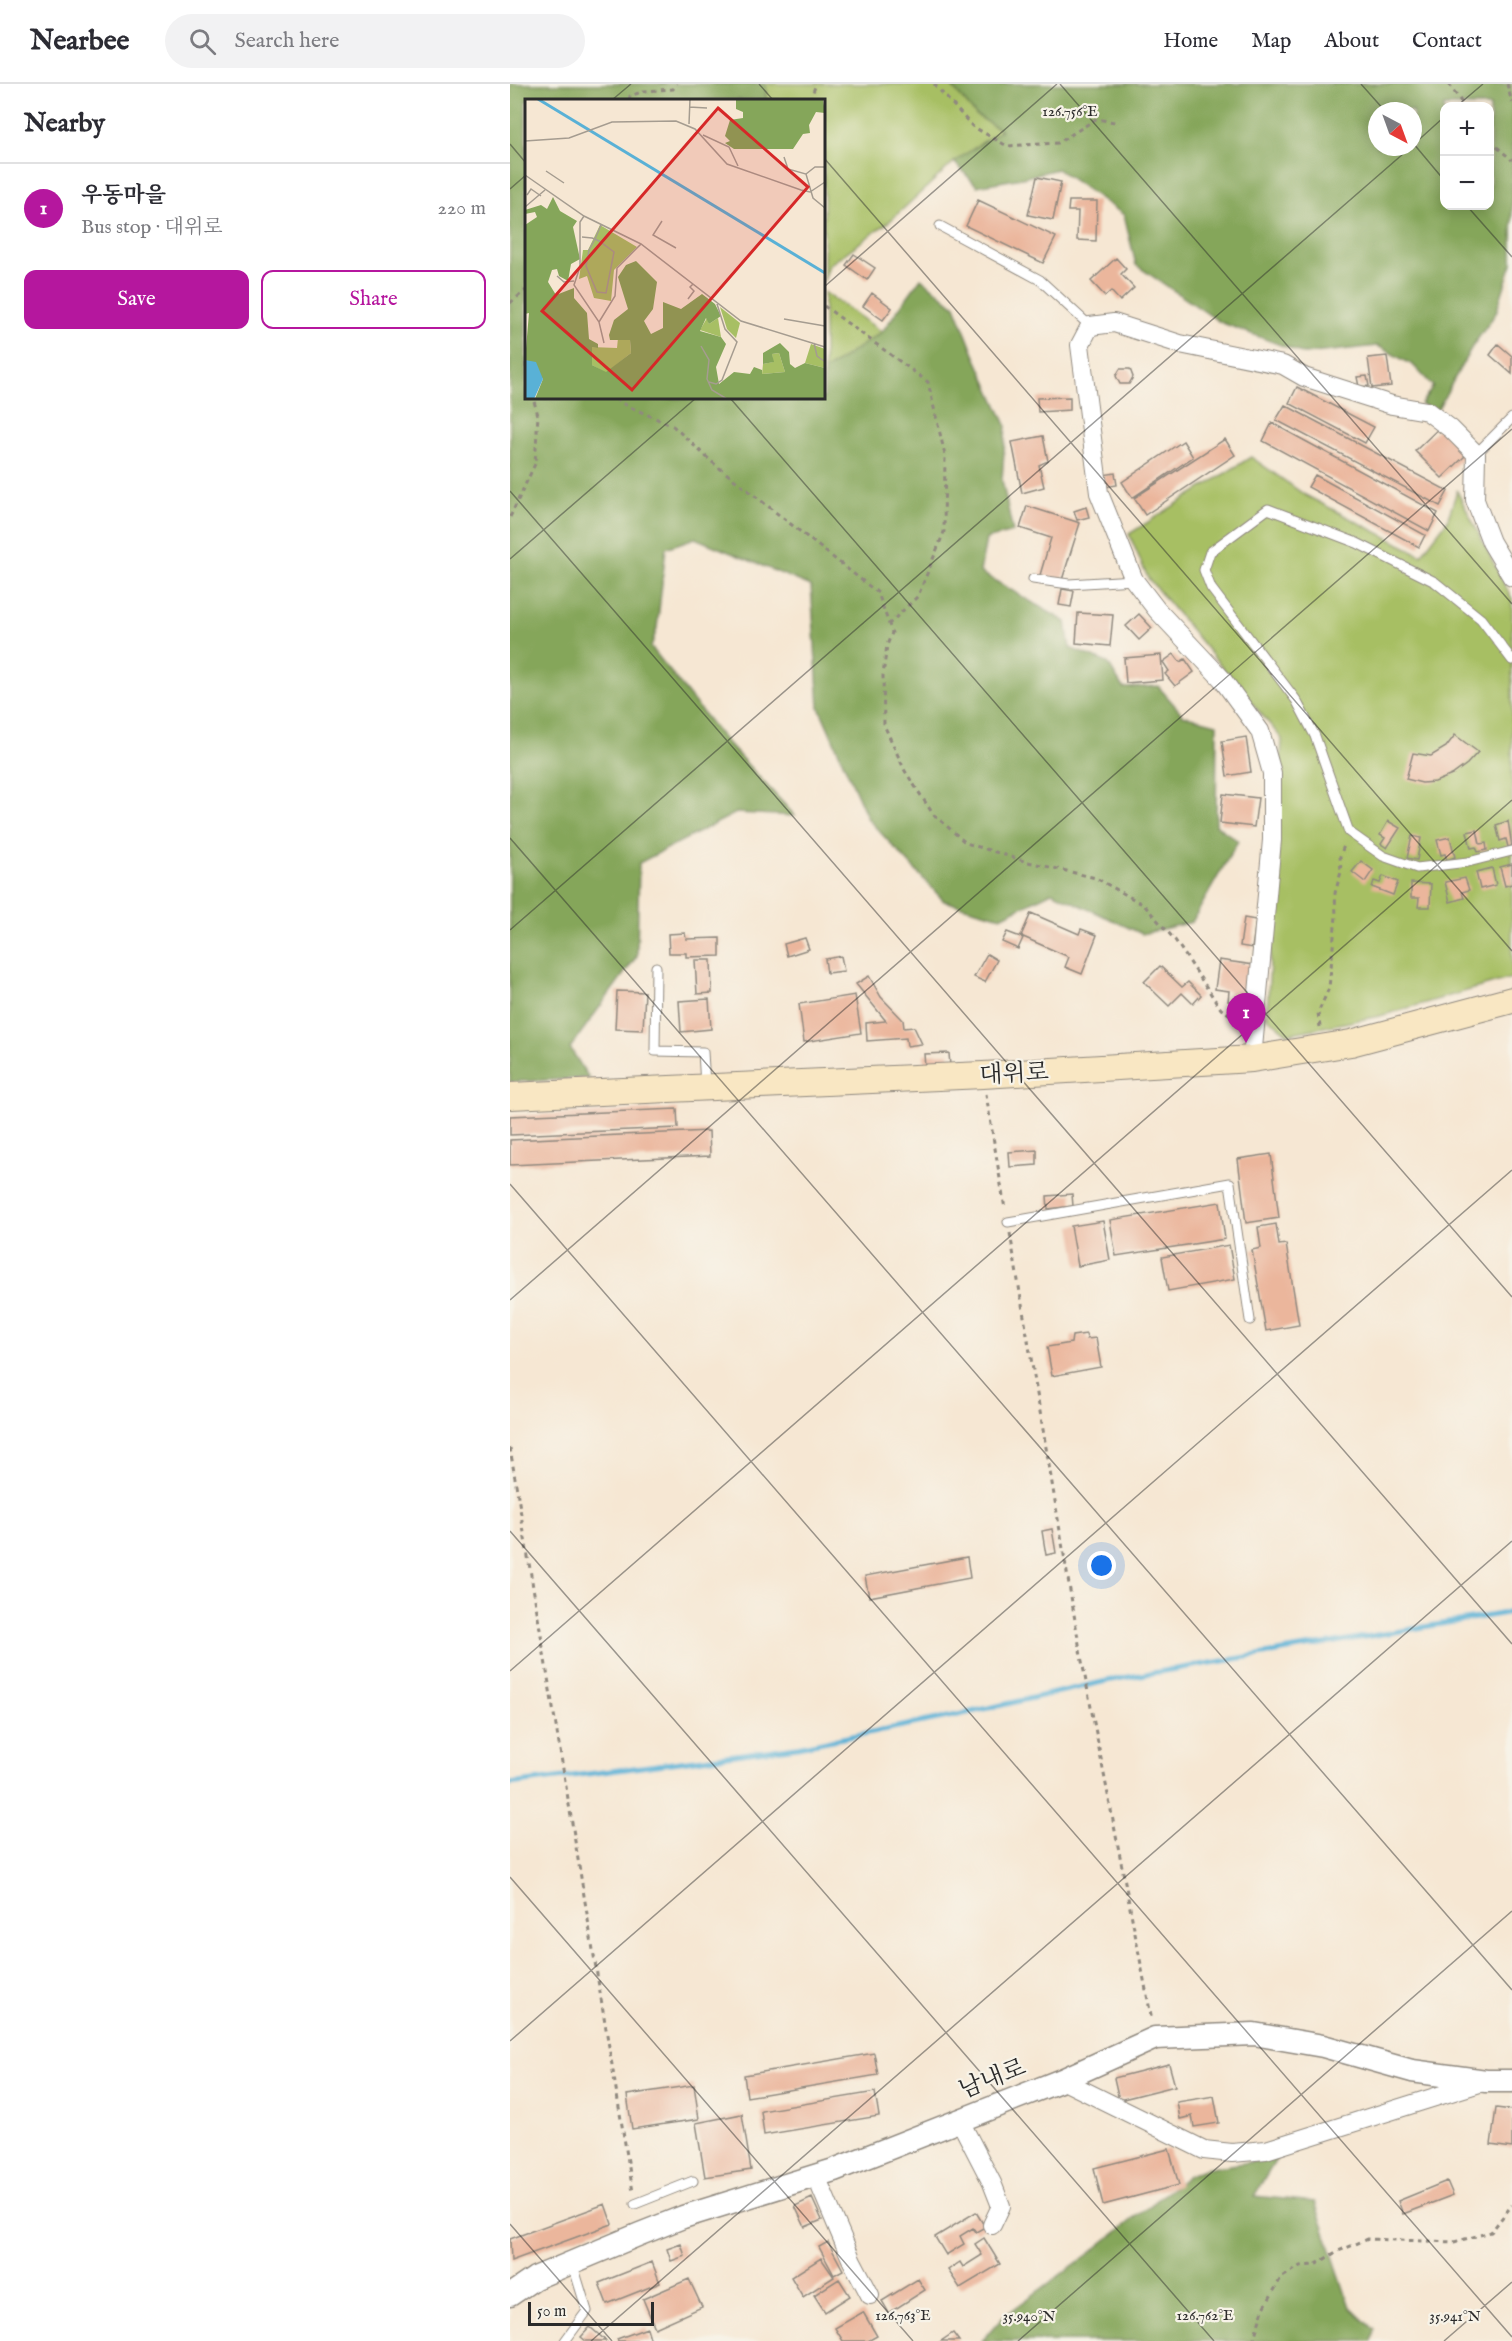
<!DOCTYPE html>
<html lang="en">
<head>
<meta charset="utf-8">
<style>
	:root { --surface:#fff; --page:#f2f2f3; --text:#2b2b33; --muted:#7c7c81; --line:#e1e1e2; --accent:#b5179e }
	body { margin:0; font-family:"IM FELL English","Noto Serif KR",serif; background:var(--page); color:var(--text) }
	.controls { position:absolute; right:18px; top:18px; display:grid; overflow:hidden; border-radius:12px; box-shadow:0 3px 15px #0003 }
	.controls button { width:54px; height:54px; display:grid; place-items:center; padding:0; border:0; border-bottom:2px solid var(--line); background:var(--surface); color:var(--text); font:30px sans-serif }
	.compass { position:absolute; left:858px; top:18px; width:54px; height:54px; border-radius:50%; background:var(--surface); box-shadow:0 3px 15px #0003; rotate:139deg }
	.scale { position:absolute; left:18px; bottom:15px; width:126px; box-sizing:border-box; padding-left:6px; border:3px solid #2b2b2b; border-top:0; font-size:16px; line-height:21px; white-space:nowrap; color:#2b2b2b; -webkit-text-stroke:4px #f7f3e8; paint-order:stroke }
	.you { position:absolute; left:592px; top:1482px; width:21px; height:21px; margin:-15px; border:4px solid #fff; border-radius:50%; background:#1a73e8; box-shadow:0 0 0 9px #1a73e833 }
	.badge { display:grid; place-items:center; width:39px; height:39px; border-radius:50%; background:var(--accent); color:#fff; font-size:20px; font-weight:700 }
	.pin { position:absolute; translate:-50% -50px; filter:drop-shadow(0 2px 3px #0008) }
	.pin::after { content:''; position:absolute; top:32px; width:21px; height:18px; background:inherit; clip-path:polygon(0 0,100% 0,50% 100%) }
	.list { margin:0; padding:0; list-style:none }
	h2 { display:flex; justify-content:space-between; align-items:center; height:78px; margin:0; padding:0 24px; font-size:26px }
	h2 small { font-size:20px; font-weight:400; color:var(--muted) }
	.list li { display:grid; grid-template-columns:39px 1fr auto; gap:18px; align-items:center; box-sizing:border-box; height:90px; padding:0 24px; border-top:2px solid var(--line) }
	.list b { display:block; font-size:22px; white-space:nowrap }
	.list p { margin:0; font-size:20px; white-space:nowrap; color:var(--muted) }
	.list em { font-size:20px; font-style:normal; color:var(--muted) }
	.actions { display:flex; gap:12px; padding:18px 24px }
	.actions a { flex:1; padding:14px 0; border:2px solid var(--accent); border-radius:12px; text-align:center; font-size:21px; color:var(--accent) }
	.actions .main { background:var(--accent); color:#fff }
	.icon { flex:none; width:33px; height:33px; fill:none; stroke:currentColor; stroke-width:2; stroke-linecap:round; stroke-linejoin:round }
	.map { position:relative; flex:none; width:1002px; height:2257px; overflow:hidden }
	header { display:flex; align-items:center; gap:36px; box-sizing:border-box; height:84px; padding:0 30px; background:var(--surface); border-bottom:2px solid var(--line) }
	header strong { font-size:28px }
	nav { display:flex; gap:33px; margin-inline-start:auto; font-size:21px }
	.search { width:420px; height:54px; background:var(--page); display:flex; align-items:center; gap:15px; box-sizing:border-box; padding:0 21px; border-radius:33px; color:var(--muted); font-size:22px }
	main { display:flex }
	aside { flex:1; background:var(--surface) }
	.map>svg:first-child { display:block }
</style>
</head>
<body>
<header>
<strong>Nearbee</strong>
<div class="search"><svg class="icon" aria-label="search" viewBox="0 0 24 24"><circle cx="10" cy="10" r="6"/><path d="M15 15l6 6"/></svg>Search here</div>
<nav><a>Home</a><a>Map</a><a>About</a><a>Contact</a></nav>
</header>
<main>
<aside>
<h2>Nearby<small></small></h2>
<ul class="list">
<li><span class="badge">1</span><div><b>우동마을</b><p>Bus stop · 대위로</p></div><em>220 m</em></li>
</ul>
<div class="actions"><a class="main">Save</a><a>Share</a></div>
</aside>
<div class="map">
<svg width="1002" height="2257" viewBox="0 0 1002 2257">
	<rect width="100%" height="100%" fill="#f7f3e8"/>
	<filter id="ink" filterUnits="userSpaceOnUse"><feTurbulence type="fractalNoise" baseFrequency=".0167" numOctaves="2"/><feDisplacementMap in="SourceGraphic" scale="12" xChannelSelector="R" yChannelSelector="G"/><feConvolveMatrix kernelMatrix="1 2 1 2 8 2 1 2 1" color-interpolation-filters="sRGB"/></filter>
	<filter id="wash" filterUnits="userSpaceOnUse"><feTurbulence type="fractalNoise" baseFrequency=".008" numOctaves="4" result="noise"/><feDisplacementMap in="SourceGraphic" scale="24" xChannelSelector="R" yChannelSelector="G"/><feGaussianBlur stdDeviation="1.35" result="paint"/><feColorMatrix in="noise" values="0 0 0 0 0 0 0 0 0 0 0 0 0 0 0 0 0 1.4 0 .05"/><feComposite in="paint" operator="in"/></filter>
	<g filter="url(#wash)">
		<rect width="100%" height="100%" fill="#f6e7d3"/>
		<path fill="#a7bf64" stroke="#697548" stroke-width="1.5" d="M256,0H440L466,31L491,46L444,78L380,137L319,181L314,197V16H256Z
			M314,208L372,248L314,287Z
			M741,373L795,411L911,471L937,437L947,407L1002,515V894L870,932L778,950L757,933L772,655L638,494L619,450Z"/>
		<path fill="#85a65a" stroke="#586842" stroke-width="1.5" fill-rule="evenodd" d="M0,0H256V16H16V314H314V287L372,248L411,194L445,222L464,270L496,341L492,396L503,448L476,455L470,488L556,538L560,564L598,579L613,604L648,602L673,631L707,640L706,741L728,757L682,838L632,850L542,808L491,833L434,817L358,735L309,623L301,502L185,454L156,464L147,544L141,563L211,652L285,732L226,729L129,779L127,872L60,964L79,994L0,998Z
			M440,0H1002V179L986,229L962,263L926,328L911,320L923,302L903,281L868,262L794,270L710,238L626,181L614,131L547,85L512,94L467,102L444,78L491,46L466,31ZM934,22H980V122H934ZM867,27H903V63H867Z
			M767,2074L744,2112L805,2118L840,2223L864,2246L862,2257H472L493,2233L580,2169L679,2091L694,2085Z"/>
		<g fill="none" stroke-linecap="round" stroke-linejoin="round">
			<path stroke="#59b1d6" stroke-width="5" d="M0,1700L287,1663L448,1631L601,1596L1002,1528"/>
		</g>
		<g id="blocks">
			<path fill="#ebb69c" d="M527,93L551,98L543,136L518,131Z
				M468,116L546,153L533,179L456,142Z
				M559,117H587L586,157L567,156L568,127H558Z
				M344,170L365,184L357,196L336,181Z
				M606,174L616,185L611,190L624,204L610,217L601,207L595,212L581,197Z
				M362,209L382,224L373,236L353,222Z
				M988,260L1002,272V290L980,271Z
				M877,272L881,302L862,304L858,274Z
				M610,285H620L623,293L619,300H610L606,292Z
				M857,292L859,302L849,303L847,293Z
				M787,303L864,343L855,359L779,319Z
				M560,313V326L528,328L527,314Z
				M775,321L938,407L930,422L766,336Z
				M762,339L928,429L919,447L753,357Z
				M929,344L955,372L932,394L905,367Z
				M533,352L538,377L529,381L534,403L512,409L502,358Z
				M715,355L725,371L635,431L624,414Z
				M673,357L683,373L622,414L612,398Z
				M605,389L607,401L595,403L593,391Z
				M805,391L915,451L909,463L798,403Z
				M517,422L570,439L552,496L530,491L541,454L510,444Z
				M576,423L579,433L567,436L564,427Z
				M552,505L564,507L561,523L549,521Z
				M568,529L603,531L600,562L566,559Z
				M629,530L642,544L629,556L616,542Z
				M664,570L670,578L675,575L684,588L665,602L655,590L659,587L653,578Z
				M651,571L653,596L616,599L614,574Z
				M945,651L968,668L957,680L942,691L925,698L912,699L896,695L903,669L921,672L936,663Z
				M736,653L741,688L717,692L712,657Z
				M713,710L748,714L744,743L710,739Z
				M878,737L890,744L877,764L871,760L875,754L870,751Z
				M998,737L1002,762L998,763L996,755L990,757L986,741Z
				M967,746L970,760L976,759L977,766L968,768L966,763L961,764L957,748Z
				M902,752L911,754L907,776L897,774Z
				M940,753L945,773L937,776L935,770L931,771L927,756Z
				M851,777L863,786L855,798L842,788Z
				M1002,780V800L995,802L990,783Z
				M982,784L986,801L970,805L966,788Z
				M873,792L888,798L883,811L862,803L864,797L870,799Z
				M955,794L959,806L952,808L954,814L940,818L935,798Z
				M901,799L921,800L920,823H908L909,814H901Z
				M521,829L569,850L571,845L587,851L572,890L555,883L559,873L511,852Z
				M734,834L746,836L742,864L730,862Z
				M497,848L513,854L508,865L492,858Z
				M175,849L176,855L210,854V872L176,873V869H159L158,850Z
				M295,854L299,865L277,872L274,860Z
				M477,870L487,876L475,898L464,893Z
				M331,872L334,887L317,889L315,875Z
				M185,876H201L202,909L187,910Z
				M709,876L744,881L738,920L718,917L719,907L705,905Z
				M650,882L672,903L678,898L691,911L683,920L672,909L659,922L634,898Z
				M359,892L371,913L393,936L394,944L404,943L412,960L397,962L396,954L357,957L356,939L376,937L346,900Z
				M107,907L135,908L133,946L105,945Z
				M345,911L351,949L294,958L289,920Z
				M199,915L201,945L171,948L169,917Z
				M439,969L440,982L415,983L414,970Z
				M167,1025L168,1044L0,1051V1032Z
				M199,1047L200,1072L0,1081V1056Z
				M527,1066V1081L500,1083L499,1068Z
				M761,1070L769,1134L736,1139L728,1075Z
				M562,1110L563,1122L538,1125L537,1112Z
				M710,1118L715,1155L606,1172L600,1136Z
				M593,1137L600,1176L568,1182L561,1142Z
				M766,1140L769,1161L776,1160L789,1241L756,1247L742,1166L751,1164L748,1143Z
				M719,1161L725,1195L658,1207L652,1173Z
				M576,1250L577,1255L586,1254L591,1283L542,1292L537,1263L561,1259L562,1252Z
				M542,1445L546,1469L536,1471L532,1447Z
				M457,1473L460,1494L359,1513L355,1492Z
				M364,1969L368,1991L237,2013L234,1991Z
				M659,1980L665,2002L609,2016L604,1994Z
				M184,2001L189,2035L122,2045L117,2011Z
				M365,2008L369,2032L254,2051L251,2027Z
				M704,2012L709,2039L684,2043L682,2032L670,2035L667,2018Z
				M986,2024L1002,2026V2064L981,2061Z
				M232,2030L241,2086L195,2093L186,2039Z
				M659,2065L669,2101L593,2121L584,2084Z
				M937,2097L943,2111L893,2130L888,2117Z
				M302,2114L312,2136L295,2143L285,2122Z
				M95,2120L102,2140L1,2177L0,2155Z
				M466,2128L475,2143L466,2148L463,2144L450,2152L454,2160L436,2171L425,2153Z
				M474,2154L490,2180L450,2204L438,2186L450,2178L453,2183L472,2171L465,2160Z
				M318,2158L333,2186L324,2191L309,2163Z
				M171,2160L175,2172L161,2177L157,2165Z
				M311,2174L324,2193L293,2213L281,2193Z
				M142,2178L150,2199L97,2220L89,2199Z
				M179,2195L192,2223L145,2244L133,2215Z
				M329,2195L340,2212L315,2228L304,2211Z
				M408,2195L415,2206L379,2229L372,2217Z
				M353,2228L367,2252L358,2257H333L325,2244Z
				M80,2243L96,2257H76L71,2253Z
				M137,2244L141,2257H108L107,2255Z
				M443,2249L449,2257H431Z"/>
		</g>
	</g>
	<g filter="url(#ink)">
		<use href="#blocks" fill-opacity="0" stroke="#90897f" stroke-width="1.5"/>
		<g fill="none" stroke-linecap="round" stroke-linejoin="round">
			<g stroke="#90897f" stroke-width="11">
				<path id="service" d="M430,142L530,196L580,242
					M966,370L1002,334
					M523,495L559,500L624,496
					M1002,576L971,535L925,498L847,459L758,425L700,468L694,486L701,504L786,616L805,652L839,748L873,772L907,784L958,778L1002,767
					M146,883L145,967L193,968L195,1001
					M498,1138L720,1099L740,1236
					M125,2120L183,2097
					M55,2257L77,2227L62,2178"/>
			</g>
			<g stroke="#90897f" stroke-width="20">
				<path id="minor" d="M742,975L762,756V689L750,647L712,595L647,526L624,496L589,409L570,261L580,242L604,239L670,260L773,281L794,293L882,321L917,327L941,345L966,370L965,416L981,458L1002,493
					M552,1996L694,2066L722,2069L756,2066L973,1998
					M449,2035L482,2099L491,2122L482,2141
					M306,2092L342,2177L360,2211"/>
			</g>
			<g stroke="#90897f" stroke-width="25">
				<path id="tertiary" d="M0,2211L25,2194L130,2150L173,2133L324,2086L552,1996L645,1954L744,1950L813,1962L902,1987L976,1997H1002"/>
			</g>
			<g stroke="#90897f" stroke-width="28">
				<path id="secondary" d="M0,1012L473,991L742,975L841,959L1002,916"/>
			</g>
			<path stroke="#90897f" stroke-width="3" stroke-dasharray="4.5 4.5" stroke-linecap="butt" d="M424,0L462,42L497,62L548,59L586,35L605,38
				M939,0L954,22
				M997,0L1002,19
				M119,16L120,12L134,7L163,5L167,0
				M300,16L306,0
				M980,57L1002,76
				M0,219L16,206
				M314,222L418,298L435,371L434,448L408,512L379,540
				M16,279V284
				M106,314L109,318L163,342L202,378L368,509L382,549L377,561L373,591L374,641L395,687L423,730L456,759L514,777L586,794L634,821L665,856L711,925L729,936
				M0,433L25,380L28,331L23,314
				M810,943L808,929L819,904L826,832L825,809L831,788L830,772L835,759
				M476,1010L495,1125
				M500,1149L571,1572L642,1937
				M0,1364L123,2108
				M743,2257L753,2226L771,2194L790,2182L805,2181L826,2168L858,2155L944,2158L981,2148L1002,2121"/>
			<use href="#service" stroke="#fff" stroke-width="9"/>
			<use href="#minor" stroke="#fff" stroke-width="18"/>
			<use href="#tertiary" stroke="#fff" stroke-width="22"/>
			<use href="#secondary" stroke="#f9e7c3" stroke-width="26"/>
		</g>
	</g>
	<path fill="none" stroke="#2b2b2b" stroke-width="1.5" stroke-opacity="0.45" d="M249,0L263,16M550,0L1002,520M851,0L875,27M102,16L121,0M947,22L973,0M903,59L934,96M0,60L16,79M903,61L934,33M314,74L1002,867M0,105L16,91M957,122L1002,173M314,203L547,0M220,314L1002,1213M0,407L1002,1560M0,475L186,314M0,754L1002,1906M0,846L901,63M0,1100L1002,2253M0,1216L1002,345M0,1447L704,2257M0,1587L1002,716M0,1793L403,2257M0,1957L1002,1086M0,2140L102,2257M81,2257L1002,1457M508,2257L1002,1827M934,2257L1002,2198"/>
	<g text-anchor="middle" stroke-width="4.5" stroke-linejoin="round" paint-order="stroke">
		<g font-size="24" fill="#2b2b2b" stroke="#f7f3e8">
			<text transform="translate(504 989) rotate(-3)" y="8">대위로</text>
			<text transform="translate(482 1994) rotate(-21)" y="8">남내로</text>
		</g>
	</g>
	<g transform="translate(15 15)">
		<rect width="300" height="300" fill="#f6e7d3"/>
		<path d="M75,126L112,148L89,171L86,202L69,199L62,177L54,180L58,151H63ZM195,208L215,224L211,239L202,230ZM182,219L184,225L193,219L196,238L175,231ZM93,239L105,241L106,254L81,274L67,266L66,248L92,249ZM286,245L300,250V269L280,264ZM254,254L260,273L237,275L238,265L248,263L247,255Z" fill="#a7bf64"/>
		<path d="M211,0H298L300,14L291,13L284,26L285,34L278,35L268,50H209L200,44L205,42L200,37L205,21L218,19V13L211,10ZM28,98L35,112L52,122L48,128L55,160L46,165L43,182L34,177L32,170L27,171L23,183L31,196L49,189V199L62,214L64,240L73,245V249L67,248V266L81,273L106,254L105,241H85L84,236L89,221L103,210L93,178L101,166L111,162L132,183L128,210L119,222L126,235L138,229V203L156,210L177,195L190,205L196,217L184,225L181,219L175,232L196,238L201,245L191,268L194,285L209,273L225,275L229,268L237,271V275L260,273L254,254L247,255L249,263L238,265V254L255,244L264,253L265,265L270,269L280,264L300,269V300H10L18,280L0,261L4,214L0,215V126L12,118L10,113L0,115V111L16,106L22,110Z" fill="#85a65a"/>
		<path d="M0,261L11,263L18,280L9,300H0Z" fill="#59b1d6"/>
		<path fill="none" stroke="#59b1d6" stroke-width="3" d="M13,0L300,174"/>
		<path fill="none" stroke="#a59c90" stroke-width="1.5" d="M164,8L182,9M164,25L165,0M178,36L204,48L213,67M0,42L44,39L87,23L151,22L170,30L202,65L276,91L285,93L300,83M259,58L263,70L281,75L288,99L300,109M21,72L39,84M281,75L290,68H300M0,76L59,117L116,145L216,222L300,248M2,96L6,90L16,97M0,108L20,91M59,117L55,123V168L49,186L74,223L79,244M137,122L128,136L151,149M57,138L67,139L70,140L74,142L89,153L81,194L72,193L61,167L64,151L70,140L76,126M32,177L39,183L49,182M163,200L169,192L165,188L168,185M259,220L300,227M74,223L90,197L92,169L116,145M289,244L292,257L299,262M176,247L184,261L182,280L187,291L202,300M184,283L191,285L197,281L212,243L200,230L192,205"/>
		<path fill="#d62828" fill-opacity="0.15" stroke="#d62828" stroke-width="3" d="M193,9L283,88L107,291L17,212Z"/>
		<rect width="300" height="300" fill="none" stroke="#2b2b2b" stroke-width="3"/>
	</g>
	<g font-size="15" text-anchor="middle" fill="#2b2b2b" stroke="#f7f3e8" stroke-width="4.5" stroke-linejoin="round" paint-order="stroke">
		<text x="560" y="32">126.756°E</text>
		<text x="393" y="2236">126.763°E</text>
		<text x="695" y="2236">126.762°E</text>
		<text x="519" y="2237">35.940°N</text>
		<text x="945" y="2237">35.941°N</text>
	</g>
</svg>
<div class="controls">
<button>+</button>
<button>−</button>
</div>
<svg class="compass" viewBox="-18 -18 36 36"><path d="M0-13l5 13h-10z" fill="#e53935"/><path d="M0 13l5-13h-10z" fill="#7c7c81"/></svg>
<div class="scale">50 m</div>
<div class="you"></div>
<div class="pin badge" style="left:736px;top:959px">1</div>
</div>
</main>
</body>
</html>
